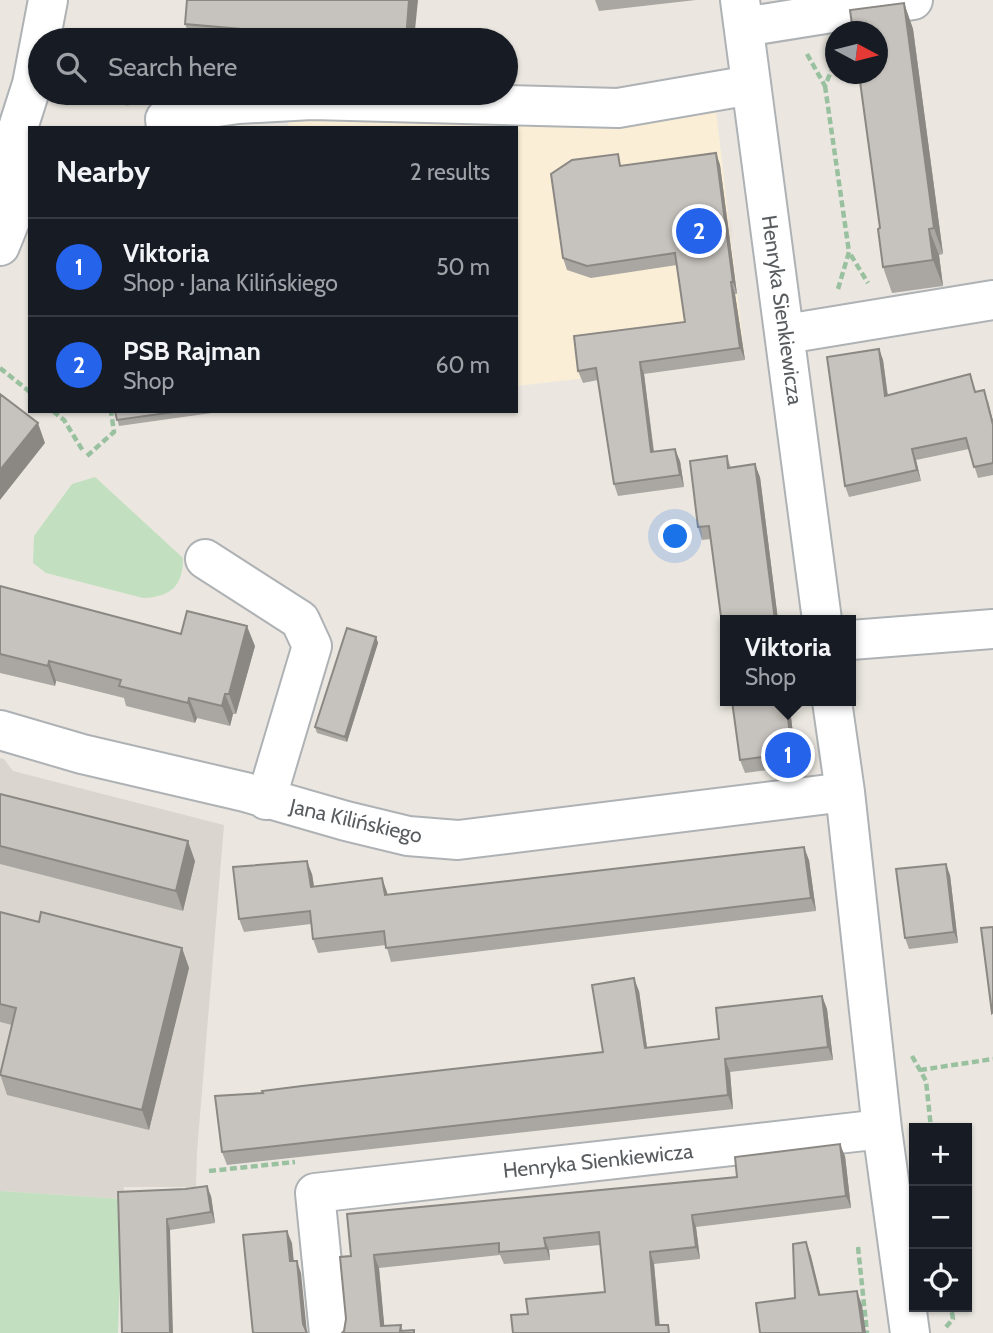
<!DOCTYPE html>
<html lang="en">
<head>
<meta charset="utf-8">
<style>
	:root { --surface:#171b24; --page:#242831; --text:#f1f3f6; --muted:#9ea1a6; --line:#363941; --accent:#2563eb }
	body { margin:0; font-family:Cabin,sans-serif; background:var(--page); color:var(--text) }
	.controls { position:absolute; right:21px; bottom:21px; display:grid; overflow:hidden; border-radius:0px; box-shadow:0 2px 5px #0004 }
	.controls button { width:63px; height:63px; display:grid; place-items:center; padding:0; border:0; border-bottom:2px solid var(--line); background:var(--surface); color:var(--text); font:35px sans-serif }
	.compass { position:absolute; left:825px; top:21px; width:63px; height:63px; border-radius:50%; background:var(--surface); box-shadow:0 2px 5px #0004; rotate:97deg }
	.you { position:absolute; left:676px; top:537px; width:24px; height:24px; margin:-18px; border:5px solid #fff; border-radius:50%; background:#1a73e8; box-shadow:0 0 0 10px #1a73e833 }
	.badge { display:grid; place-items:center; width:46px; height:46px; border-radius:50%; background:var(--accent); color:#fff; font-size:23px; font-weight:700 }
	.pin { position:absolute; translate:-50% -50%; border:4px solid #fff; box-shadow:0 2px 7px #0006 }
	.popup { position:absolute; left:720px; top:615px; width:136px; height:91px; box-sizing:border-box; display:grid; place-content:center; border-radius:0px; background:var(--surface); filter:drop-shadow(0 2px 5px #0005); font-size:23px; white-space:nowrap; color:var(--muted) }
	.popup b { font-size:26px; color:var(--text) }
	.popup::after { content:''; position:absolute; left:50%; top:100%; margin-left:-14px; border:14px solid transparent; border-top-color:var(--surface) }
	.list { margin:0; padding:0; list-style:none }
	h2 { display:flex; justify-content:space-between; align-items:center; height:91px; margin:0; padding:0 28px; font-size:30px }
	h2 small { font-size:23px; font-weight:400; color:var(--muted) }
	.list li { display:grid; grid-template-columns:46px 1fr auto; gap:21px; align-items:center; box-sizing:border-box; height:98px; padding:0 28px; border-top:2px solid var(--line) }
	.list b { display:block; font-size:26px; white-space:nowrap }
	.list p { margin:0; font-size:23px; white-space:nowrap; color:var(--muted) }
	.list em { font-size:23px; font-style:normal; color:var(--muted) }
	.icon { flex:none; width:38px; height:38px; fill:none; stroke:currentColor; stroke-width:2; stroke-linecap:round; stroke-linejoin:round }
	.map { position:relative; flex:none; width:993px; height:1333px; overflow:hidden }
	.search { position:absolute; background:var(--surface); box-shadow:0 2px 5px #0004; left:28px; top:28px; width:490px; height:77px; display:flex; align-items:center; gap:18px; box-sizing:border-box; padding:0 24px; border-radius:38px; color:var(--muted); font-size:26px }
	.panel { position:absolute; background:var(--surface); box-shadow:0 2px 5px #0004; left:28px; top:126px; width:490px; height:287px; border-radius:0px }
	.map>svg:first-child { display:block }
</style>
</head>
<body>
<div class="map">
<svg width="993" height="1333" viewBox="0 0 993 1333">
	<rect width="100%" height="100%" fill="#ebe7e0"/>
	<path fill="#faeed6" d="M716,110L745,360L516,386V128H289L287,119L599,128Z"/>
	<path fill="#dad6cf" d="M0,758L4,759L13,771L224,825L197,1152L196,1187H124L123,1199L0,1191Z"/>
	<path fill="#c2e0bf" d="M95,477L183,558C183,586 171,597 143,598L46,573L33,563L34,536L72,484Z
		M0,1191L123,1199L118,1333H0Z"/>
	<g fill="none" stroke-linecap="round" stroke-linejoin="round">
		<g stroke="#aeb2b5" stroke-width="42">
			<path id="minor" d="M740,0L822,620
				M744,27L913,0
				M166,128L165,119L197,110L238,104L312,100L618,108L751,85
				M0,184L32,84L48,0
				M0,246L30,171
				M786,334L993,300
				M205,559L300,620L312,646L266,800
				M851,640L993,629
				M832,701L845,792L882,1129L910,1333
				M0,730L82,754L245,792L346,821L408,836L458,840L845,792
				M329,1333L315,1193L882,1129"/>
		</g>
		<path stroke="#99c1a0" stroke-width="4.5" stroke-dasharray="7 3.5" stroke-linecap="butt" d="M807,54L825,86L836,59
			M825,86L849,252
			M81,93L131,104
			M838,289L849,252L868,283
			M0,368L30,392
			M53,411L64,420L83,451
			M87,456L114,432L111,411
			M912,1056L926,1081L931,1128
			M920,1070L993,1059
			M209,1171L295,1162
			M858,1247L867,1333
			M946,1327L953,1319L951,1307"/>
		<use href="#minor" stroke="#fff" stroke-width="38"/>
	</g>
	<path fill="#aaa7a3" d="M595,0H696L599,11Z
		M904,3L913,29L943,254L939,255L943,286L892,293L883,267L880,228Z
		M185,24L414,40H191Z
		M716,153L720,165L737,294H735L745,360L644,374L654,451L680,461L684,487L618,496L614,484L598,380L583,383L578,371L685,322L677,265L591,278L567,270L563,258L623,166Z
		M879,349L883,360L888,395L976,392L988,401L993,421V475L978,478L969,449L916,460L921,481L849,497L845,486Z
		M115,411H226L119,426Z
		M727,456L731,468L760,477L778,620H725L711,539L702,540L698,527Z
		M0,586L181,634L255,646L236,714H233L230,726L197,718L195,723L126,706L124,698L56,681L55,686L0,673Z
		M376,637L378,643L347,742L317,733L315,727Z
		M732,701H789L797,766L745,773L740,760Z
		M0,794L195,861L183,911L0,864Z
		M809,860L816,911L391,962L386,945L318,953L313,939L311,924L244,932L239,919L312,874L314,886L387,892V895Z
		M950,875L958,943L909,949L905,938Z
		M0,912L39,922L182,948L189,968L149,1130L7,1095L0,1074L12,1025L0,1022Z
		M639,991L647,1048L719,1039L822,996L827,1009L833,1060L730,1072L733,1109L227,1165L222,1152L263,1093L603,1052Z
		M845,1156L851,1208L696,1227L700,1259L654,1264L660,1325L528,1314L605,1292L600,1245L549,1250L550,1260L504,1264L500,1255L379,1268L384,1326L401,1325L403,1331H344L346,1319L351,1256L737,1177Z
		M118,1192L211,1196L215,1223L170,1230Z"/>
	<path fill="#8b8884" d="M409,0H418L414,40H406Z
		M904,3L913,29L943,254L934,228Z
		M716,153L720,165L737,294L733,282Z
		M929,229L939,255L943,286L933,260Z
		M731,282L735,294L745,360L740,348Z
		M879,349L883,360L889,407L885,396Z
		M640,362L644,374L655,464L651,452Z
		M984,390L993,421V425Z
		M38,423L45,443L0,500V470Z
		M675,449L680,461L684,487L680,475Z
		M912,449L916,460L921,481L917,470Z
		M755,464L760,477L778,620H775Z
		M247,626L255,646L236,714L229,694Z
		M376,637L378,643L347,742L345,737Z
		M49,661L56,681L55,686L48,666Z
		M225,694L233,714L230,726L222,706Z
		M189,698L197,718L195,723L188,703Z
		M786,701H789L797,766L792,753Z
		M188,841L195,861L183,911L176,891Z
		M804,847L809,860L816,911L811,898Z
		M307,861L312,874L316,900L311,887Z
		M946,864L950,875L958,943L954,932Z
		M382,878L387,892L390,909L385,895Z
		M182,948L189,968L149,1130L142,1110Z
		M634,978L639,991L649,1061L645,1048Z
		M822,996L827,1009L833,1060L828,1047Z
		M725,1059L730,1072L733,1109L728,1095Z
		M840,1144L845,1156L851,1208L846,1196Z
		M207,1186L211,1196L215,1223L211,1212Z
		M692,1215L696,1227L700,1259L696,1247Z
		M167,1219L170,1230L173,1333H170Z
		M287,1231L292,1243L295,1273L290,1261Z
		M544,1238L549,1250L550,1260L546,1248Z
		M806,1242L811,1256L824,1309L819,1295Z
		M650,1252L654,1264L660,1333L656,1325Z
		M374,1255L379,1268L385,1333L381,1326Z
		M297,1261L301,1273L307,1333L303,1324Z
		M857,1291L862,1305L866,1333H863Z"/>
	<path fill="#c6c2bd" stroke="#8b8884" stroke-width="2" d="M187,0H409L406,40H369L185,24Z
		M904,3L934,228L929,229L933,260L883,267L878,229L880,228L859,74H878V32H853L850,10Z
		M716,153L733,282H731L740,348L640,362L651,452L675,449L680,475L614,484L596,368L578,371L574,336L685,322L675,253L587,266L563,258L551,174L572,160L618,154L620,166Z
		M879,349L885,396L970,374L975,392L984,390L993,425V463L974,467L966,438L912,449L917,470L845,486L827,357Z
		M0,394L38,423L0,470Z
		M115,411H181L117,420Z
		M727,456L728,468L755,464L775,620H725V647L709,526L698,527L690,461Z
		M0,586L181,634L187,611L247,626L229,694H225L222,706L189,698L188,703L119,686L121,680L49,661L48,666L0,654Z
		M347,628L376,637L345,737L315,727Z
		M732,701H786L792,753L740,760Z
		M0,794L188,841L176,891L0,846Z
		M804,847L811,898L386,948L384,931L313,939L310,911L239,919L233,867L307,861L311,887L382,878L385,895Z
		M946,864L954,932L905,938L896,869Z
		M0,912L39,922L41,912L182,948L142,1110L0,1075L16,1008L0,1004Z
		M993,927V1012L992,1013L981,928Z
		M634,978L645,1048L719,1039L716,1008L822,996L828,1047L725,1059L728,1095L222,1152L215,1096L263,1093L262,1091L302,1086L603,1052L592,985Z
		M840,1144L846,1196L692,1215L696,1247L650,1252L656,1325H668L669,1333H513L511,1315L528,1314L526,1299L605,1292L599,1232L544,1238L546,1248L499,1252V1243L374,1255L381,1326L401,1325L400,1331L414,1330V1333H342L344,1331L346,1319L340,1257L351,1256L347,1214L737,1177L735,1157Z
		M207,1186L211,1212L167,1219L170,1333H122L118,1192L185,1189Z
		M287,1231L290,1261H297L303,1324L307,1333H253L243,1235Z
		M806,1242L819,1295L857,1291L863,1333H760L756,1303L795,1298L793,1244Z"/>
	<g text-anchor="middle" stroke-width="5" stroke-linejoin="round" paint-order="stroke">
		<g font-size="21" fill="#595d60" stroke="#fff">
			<text transform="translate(782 310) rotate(82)" y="7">Henryka Sienkiewicza</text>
			<text transform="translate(356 821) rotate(13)" y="7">Jana Kilińskiego</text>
			<text transform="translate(598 1161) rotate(-6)" y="7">Henryka Sienkiewicza</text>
		</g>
	</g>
</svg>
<div class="controls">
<button>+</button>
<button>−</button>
<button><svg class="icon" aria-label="locate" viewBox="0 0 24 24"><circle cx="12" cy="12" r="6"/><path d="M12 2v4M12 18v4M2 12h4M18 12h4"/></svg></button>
</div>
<svg class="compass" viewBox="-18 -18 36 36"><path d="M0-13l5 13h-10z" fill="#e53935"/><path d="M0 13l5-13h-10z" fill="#9ea1a6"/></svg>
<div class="you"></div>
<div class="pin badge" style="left:788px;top:755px">1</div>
<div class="popup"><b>Viktoria</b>Shop</div>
<div class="pin badge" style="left:699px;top:231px">2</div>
<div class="search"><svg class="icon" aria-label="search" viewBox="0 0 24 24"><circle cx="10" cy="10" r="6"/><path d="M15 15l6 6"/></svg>Search here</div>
<section class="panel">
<h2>Nearby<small>2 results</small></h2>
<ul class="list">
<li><span class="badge">1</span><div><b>Viktoria</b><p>Shop · Jana Kilińskiego</p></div><em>50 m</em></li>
<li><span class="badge">2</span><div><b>PSB Rajman</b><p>Shop</p></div><em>60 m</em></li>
</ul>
</section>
</div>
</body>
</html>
